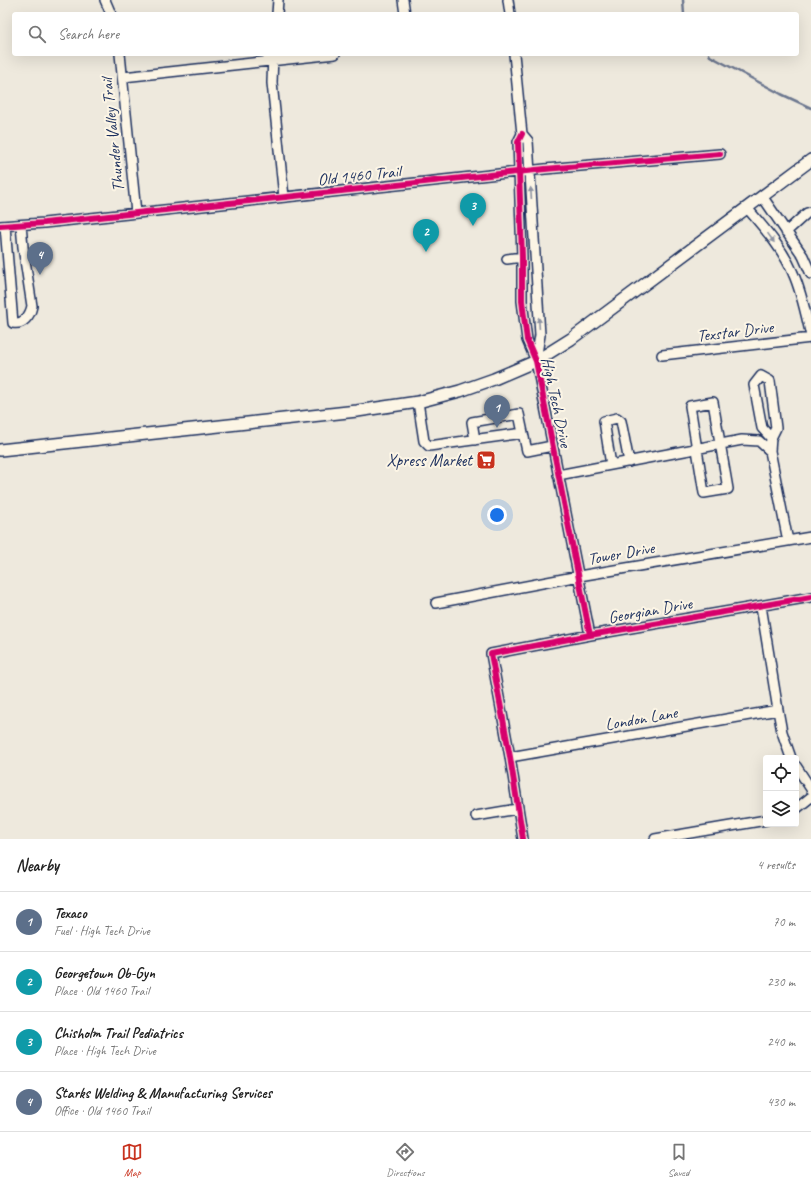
<!DOCTYPE html>
<html lang="en">
<head>
<meta charset="utf-8">
<style>
	:root { --surface:#fff; --page:#f2f2f2; --text:#222; --muted:#767676; --line:#e0e0e0; --accent:#c8321e }
	body { margin:0; font-family:Caveat,sans-serif; background:var(--page); color:var(--text) }
	.controls { position:absolute; right:12px; bottom:12px; display:grid; overflow:hidden; border-radius:4px; box-shadow:0 4px 16px #0002 }
	.controls button { width:36px; height:36px; display:grid; place-items:center; padding:0; border:0; border-bottom:1px solid var(--line); background:var(--surface); color:var(--text); font:20px sans-serif }
	.you { position:absolute; left:497px; top:515px; width:14px; height:14px; margin:-10px; border:3px solid #fff; border-radius:50%; background:#1a73e8; box-shadow:0 0 0 6px #1a73e833 }
	.badge { display:grid; place-items:center; width:26px; height:26px; border-radius:50%; background:var(--accent); color:#fff; font-size:13px; font-weight:700 }
	.pin { position:absolute; translate:-50% -33px; filter:drop-shadow(0 1px 2px #0008) }
	.pin::after { content:''; position:absolute; top:21px; width:14px; height:12px; background:inherit; clip-path:polygon(0 0,100% 0,50% 100%) }
	.list { margin:0; padding:0; list-style:none }
	h2 { display:flex; justify-content:space-between; align-items:center; height:52px; margin:0; padding:0 16px; font-size:17px }
	h2 small { font-size:13px; font-weight:400; color:var(--muted) }
	.list li { display:grid; grid-template-columns:26px 1fr auto; gap:12px; align-items:center; box-sizing:border-box; height:60px; padding:0 16px; border-top:1px solid var(--line) }
	.list b { display:block; font-size:15px; white-space:nowrap }
	.list p { margin:0; font-size:13px; white-space:nowrap; color:var(--muted) }
	.list em { font-size:13px; font-style:normal; color:var(--muted) }
	.icon { flex:none; width:22px; height:22px; fill:none; stroke:currentColor; stroke-width:2; stroke-linecap:round; stroke-linejoin:round }
	.map { position:relative; flex:none; width:811px; height:839px; overflow:hidden }
	.search { position:absolute; background:var(--surface); box-shadow:0 4px 16px #0002; left:12px; right:12px; top:12px; height:44px; display:flex; align-items:center; gap:10px; box-sizing:border-box; padding:0 14px; border-radius:4px; color:var(--muted); font-size:15px }
	.sheet { height:292px; background:var(--surface) }
	nav { display:flex; justify-content:space-around; align-items:center; box-sizing:border-box; height:56px; border-top:1px solid var(--line); background:var(--surface); font-size:11px; color:var(--muted) }
	nav a { display:grid; justify-items:center; gap:2px }
	nav .on { color:var(--accent) }
	.map>svg:first-child { display:block }
</style>
</head>
<body>
<div class="map">
<svg width="811" height="839" viewBox="0 0 811 839">
	<rect width="100%" height="100%" fill="#eee9dd"/>
	<filter id="ink" filterUnits="userSpaceOnUse"><feTurbulence type="fractalNoise" baseFrequency=".025" numOctaves="2"/><feDisplacementMap in="SourceGraphic" scale="8" xChannelSelector="R" yChannelSelector="G"/><feConvolveMatrix kernelMatrix="1 2 1 2 8 2 1 2 1" color-interpolation-filters="sRGB"/></filter>
	<g filter="url(#ink)">
		<g fill="none" stroke-linecap="round" stroke-linejoin="round">
			<path stroke="#6c778f" stroke-width="2.5" d="M683,0L684,14
				M709,54L710,56L781,94L811,108"/>
			<g stroke="#1b2f5e" stroke-width="12">
				<path id="minor" d="M105,0L111,14
					M403,0L405,14
					M508,0L510,14
					M277,14L278,0
					M120,54L136,213
					M273,54L272,83L284,197
					M514,54L522,134
					M123,77L335,54
					M522,134L518,142L522,257V301L527,340L536,361L590,635
					M522,134L528,141L540,335L536,360
					M762,196L803,256L811,274
					M747,208C764,228 783,249 793,273C802,293 806,315 811,336
					M0,226L44,223L545,169L720,154
					M5,226L13,323C23,325 30,316 32,306L23,247L21,225
					M786,232L807,213L811,212
					M507,259L522,257
					M662,355L811,338
					M418,402L424,441L429,446L523,433L527,451L552,446
					M713,402L728,489L704,493L690,406Z
					M475,440L472,422L519,414L523,433
					M770,451L771,438L776,428L770,381L761,376L754,385L762,428L771,438
					M611,465L604,421L617,418L621,421L629,462
					M558,475L742,440L759,441L770,451L788,541
					M436,603L579,576L811,537
					M761,606L778,710L782,732L791,758
					M510,757L778,710
					M796,766L811,789
					M796,809L811,797
					M476,816L517,809
					M523,839L510,757L491,654L590,635L811,597
					M655,839L766,820"/>
			</g>
			<g stroke="#1b2f5e" stroke-width="14">
				<path id="major" d="M0,450L357,411L418,402L460,391L494,379L536,361L571,339L811,160"/>
			</g>
			<use href="#minor" stroke="#fcf5e5" stroke-width="9"/>
			<use href="#major" stroke="#fcf5e5" stroke-width="11"/>
			<g stroke="#fcf5e5" stroke-width="8">
				<path id="cycleway" d="M522,134L518,142L522,257V301L527,340L536,361L590,635
					M0,226L44,223L545,169L720,154
					M523,839L510,757L491,654L590,635L811,597"/>
			</g>
			<use href="#cycleway" stroke="#d6006c" stroke-width="6"/>
		</g>
		<defs><path id="oneway-solid" d="M-6-.8H1V-3.2L6.5 0L1 3.2V.8H-6Z"/></defs>
		<g fill="#8c92a2">
			<use href="#oneway-solid" transform="translate(531 193) rotate(-94)"/>
			<use href="#oneway-solid" transform="translate(771 238) rotate(55)"/>
			<use href="#oneway-solid" transform="translate(539 323) rotate(-94)"/>
		</g>
	</g>
	<defs>
		<g id="supermarket-square" transform="scale(1)"><rect x="-9" y="-9" width="18" height="18" rx="4" fill="#c8321e" stroke="#fcf5e5"/><path d="M-6-5.5h2.5l.6 2H6L4.5 2H-2.5L-4.4-4H-6ZM-1.5 3.2a1.3 1.3 0 1 0 .1 0ZM3 3.2a1.3 1.3 0 1 0 .1 0Z" fill="#fff"/></g>
	</defs>
	<g fill-rule="evenodd">
		<use href="#supermarket-square" x="486" y="460"/>
	</g>
	<g text-anchor="middle" stroke-width="4" stroke-linejoin="round" paint-order="stroke">
		<g font-size="17" fill="#1b2f5e" stroke="#fcf5e5">
			<text transform="translate(112 135) rotate(-96)" y="6">Thunder Valley Trail</text>
			<text transform="translate(359 175) rotate(-6)" y="6">Old 1460 Trail</text>
			<text transform="translate(735 331) rotate(-7)" y="6">Texstar Drive</text>
			<text transform="translate(557 402) rotate(78)" y="6">High Tech Drive</text>
			<text transform="translate(621 553) rotate(-10)" y="6">Tower Drive</text>
			<text transform="translate(650 610) rotate(-10)" y="6">Georgian Drive</text>
			<text transform="translate(641 718) rotate(-10)" y="6">London Lane</text>
		</g>
		<g font-size="17" fill="#1b2f5e" stroke="#fcf5e5" text-anchor="end">
			<text x="472" y="466">Xpress Market</text>
		</g>
	</g>
</svg>
<div class="controls">
<button><svg class="icon" aria-label="locate" viewBox="0 0 24 24"><circle cx="12" cy="12" r="6"/><path d="M12 2v4M12 18v4M2 12h4M18 12h4"/></svg></button>
<button><svg class="icon" aria-label="layers" viewBox="0 0 24 24"><path d="M12 4l9 5-9 5-9-5zM3 14l9 5 9-5"/></svg></button>
</div>
<div class="you"></div>
<div class="pin badge" style="left:497px;top:428px;background:#5c6f8a">1</div>
<div class="pin badge" style="left:426px;top:252px;background:#0f9aa8">2</div>
<div class="pin badge" style="left:473px;top:226px;background:#0f9aa8">3</div>
<div class="pin badge" style="left:40px;top:275px;background:#5c6f8a">4</div>
<div class="search"><svg class="icon" aria-label="search" viewBox="0 0 24 24"><circle cx="10" cy="10" r="6"/><path d="M15 15l6 6"/></svg>Search here</div>
</div>
<section class="sheet">
<h2>Nearby<small>4 results</small></h2>
<ul class="list">
<li><span class="badge" style="background:#5c6f8a">1</span><div><b>Texaco</b><p>Fuel · High Tech Drive</p></div><em>70 m</em></li>
<li><span class="badge" style="background:#0f9aa8">2</span><div><b>Georgetown Ob-Gyn</b><p>Place · Old 1460 Trail</p></div><em>230 m</em></li>
<li><span class="badge" style="background:#0f9aa8">3</span><div><b>Chisholm Trail Pediatrics</b><p>Place · High Tech Drive</p></div><em>240 m</em></li>
<li><span class="badge" style="background:#5c6f8a">4</span><div><b>Starks Welding &amp; Manufacturing Services</b><p>Office · Old 1460 Trail</p></div><em>430 m</em></li>
</ul>
</section>
<nav>
<a class="on"><svg class="icon" aria-label="map" viewBox="0 0 24 24"><path d="M3 6l6-2 6 2 6-2v14l-6 2-6-2-6 2zM9 4v14M15 6v14"/></svg>Map</a>
<a><svg class="icon" aria-label="directions" viewBox="0 0 24 24"><path d="M12 3l9 9-9 9-9-9zM9 14v-3h6M13 9l2 2-2 2"/></svg>Directions</a>
<a><svg class="icon" aria-label="saved" viewBox="0 0 24 24"><path d="M7 4h10v16l-5-4-5 4z"/></svg>Saved</a>
</nav>
</body>
</html>
